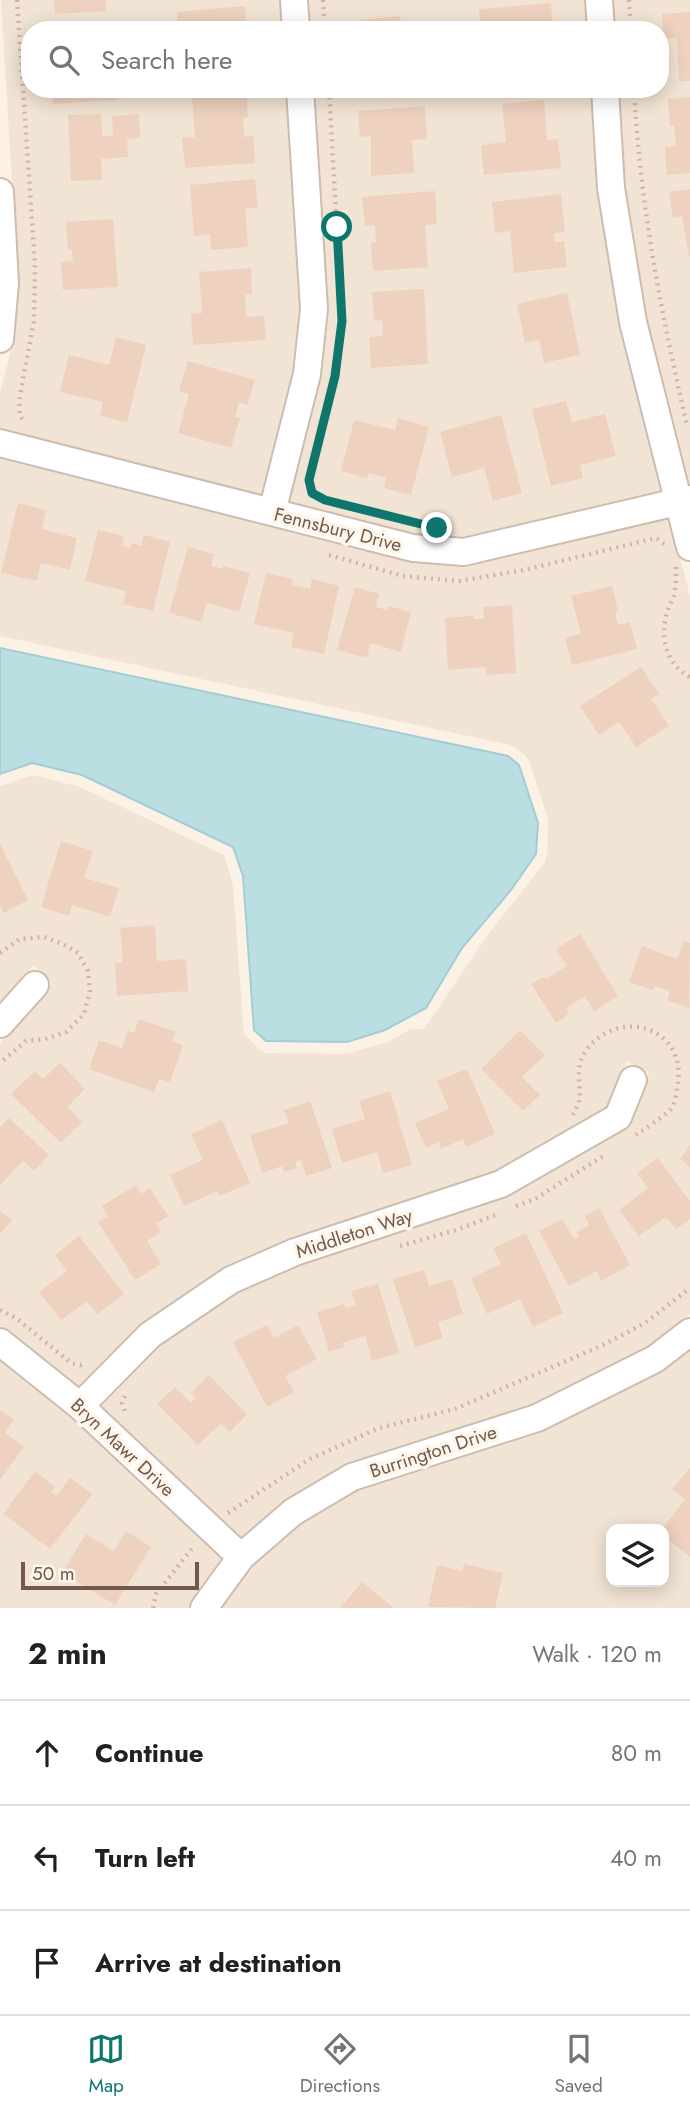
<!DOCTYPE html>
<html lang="en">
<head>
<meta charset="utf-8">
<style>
	:root { --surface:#fff; --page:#f2f2f2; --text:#202124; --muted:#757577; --line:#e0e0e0; --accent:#0f766e }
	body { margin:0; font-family:Jost,sans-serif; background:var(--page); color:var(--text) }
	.controls { position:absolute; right:21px; bottom:21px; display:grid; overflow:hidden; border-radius:14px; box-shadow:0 4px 18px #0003 }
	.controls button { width:63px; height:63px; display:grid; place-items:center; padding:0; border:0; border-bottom:2px solid var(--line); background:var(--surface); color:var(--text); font:35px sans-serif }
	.scale { position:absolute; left:21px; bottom:18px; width:178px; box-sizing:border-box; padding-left:7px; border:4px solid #72594c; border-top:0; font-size:19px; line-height:24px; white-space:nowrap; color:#72594c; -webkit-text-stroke:5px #fef6eb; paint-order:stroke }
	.stop { position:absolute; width:21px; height:21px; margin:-16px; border:5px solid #0f766e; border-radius:50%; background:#fff }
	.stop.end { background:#0f766e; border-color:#fff; box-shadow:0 2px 7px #0008 }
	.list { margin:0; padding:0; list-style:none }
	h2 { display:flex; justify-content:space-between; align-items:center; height:91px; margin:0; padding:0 28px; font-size:30px }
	h2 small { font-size:23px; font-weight:400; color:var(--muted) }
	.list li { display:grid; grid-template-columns:46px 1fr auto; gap:21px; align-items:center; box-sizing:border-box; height:105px; padding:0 28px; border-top:2px solid var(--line) }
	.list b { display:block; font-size:26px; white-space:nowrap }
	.list em { font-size:23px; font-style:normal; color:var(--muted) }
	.icon { flex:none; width:38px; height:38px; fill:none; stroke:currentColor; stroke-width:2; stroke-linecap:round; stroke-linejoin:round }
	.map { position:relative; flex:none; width:690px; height:1608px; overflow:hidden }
	.search { position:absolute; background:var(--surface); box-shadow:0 4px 18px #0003; left:21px; right:21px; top:21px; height:77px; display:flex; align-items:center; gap:18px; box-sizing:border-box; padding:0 24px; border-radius:28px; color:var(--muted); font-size:26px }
	.sheet { height:406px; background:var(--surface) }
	nav { display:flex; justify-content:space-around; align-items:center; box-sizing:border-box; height:98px; border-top:2px solid var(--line); background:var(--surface); font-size:19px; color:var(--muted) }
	nav a { display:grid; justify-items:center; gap:4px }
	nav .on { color:var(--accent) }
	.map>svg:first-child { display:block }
</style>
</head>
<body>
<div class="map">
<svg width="690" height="1608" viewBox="0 0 690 1608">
	<rect width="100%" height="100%" fill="#fbf2e5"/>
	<path fill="#f2e4d4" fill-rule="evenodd" d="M1,0H282L284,30H30V89H288L301,309L295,371L263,496L0,429V392L12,346L18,282Z
		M306,0H587L589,30H308Z
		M612,0H690V485L687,486L645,319L623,187L617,89H660V30H614Z
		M312,89H593L663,492L463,538L414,534L288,502L319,378Z
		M0,458L410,561L466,566L670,519L690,596V1314L649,1346L532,1404L346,1465L287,1500L241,1539L99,1406L158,1347L236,1293L300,1265L505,1198L624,1129L629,1123L649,1073L627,1061L609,1106L496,1172L292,1238L226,1268L144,1323L79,1388L0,1326V1044L52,984L34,965L0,1005V786L33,775L80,787L224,855L233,885L244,1034L260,1050L266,1053L347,1054L388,1042L411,1029H424L489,933L545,862L547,855L548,819L529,761L525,755L510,745L0,636Z
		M690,1348V1608H220L250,1567L299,1524L356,1490L540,1431L662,1370ZM611,1529H664V1582H611Z
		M0,1359L72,1416L224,1558L188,1608H0Z"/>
	<path fill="#bbdee3" stroke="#a2cdd4" stroke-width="2" d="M0,648L508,756L519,765L538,823L536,854L511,890L462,948L426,1008L385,1030L347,1042L266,1041L254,1030L243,876L233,847L82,775L32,763L0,774Z"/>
	<path fill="#eed1bf" d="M54,0H106V11L55,14Z
		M551,3L553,30H481L479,9Z
		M245,6L247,30H178L177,12Z
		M690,12V81H679L677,38L663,39L662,14Z
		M400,16L402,30H360V20Z
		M52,89H117L118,100L53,104Z
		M246,91L248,117L243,118L244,137L253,136L255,163L185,168L182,138L195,137L192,95Z
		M690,97V173L667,175L665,147L676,146L674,126H670L668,99Z
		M544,100L547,140L558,139L561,168L484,175L481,145L506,142L502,104Z
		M425,106L427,139L412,140L414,173L371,176V136L360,137L358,111Z
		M101,114L102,136H113L112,116L139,114L140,138L127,139L128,157L101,159L102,180L71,181L68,115Z
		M255,179L258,207L245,209L248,247L211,250L210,234L194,236L190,185Z
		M690,189V256H689L682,216L673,218L669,192Z
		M435,191L437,224L425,225L428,267L373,271L371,243H376L375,225L365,226L362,197Z
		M561,194L565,232L554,233L555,242L564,241L567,267L514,273L510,231L495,233L492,202Z
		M113,219L118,287L63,290L61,262L73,261L72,250H68L66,222Z
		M251,268L252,294L245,295L246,317L264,316L266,340L193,345L191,314L202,313L199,272Z
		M424,289L428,364L371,368L369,337L383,336L382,320L374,321L372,292Z
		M567,293L580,355L544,363L539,340L525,343L517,304Z
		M116,337L146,345L127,422L100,416L103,402L60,392L69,355L109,365Z
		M188,361L255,380L247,405L239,402L235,417L240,418L231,448L178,433L189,394L179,391Z
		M566,401L572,422L605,414L616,456L580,465L583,478L551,486L532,409Z
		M501,415L522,493L493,501L484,468L452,477L440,432Z
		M398,418L429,427L411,495L384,488L386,478L369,473L367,478L341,471L354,420L395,430Z
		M18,503L46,510L42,529L77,538L70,570L41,563L37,581L1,573Z
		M98,530L124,536L122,546L130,548L132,543L141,546L144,535L170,542L153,611L123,604L126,591L85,581Z
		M188,547L214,554L211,566L222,569L223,566L250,573L239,612L207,603L201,622L169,613Z
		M266,573L293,579L292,585L310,589L312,579L339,586L324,654L291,647L294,633L254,624Z
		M612,586L618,611L615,612L618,625L630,622L637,649L572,665L565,638L581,634L571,596Z
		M355,587L379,594L376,607L387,610L388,606L411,612L401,652L370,643L367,658L337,650Z
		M512,605L516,673L486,675L485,667L448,670L445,618L473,616L474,619H484L483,607Z
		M641,667L659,694L651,699L669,726L636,747L619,722L599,735L580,706Z
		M61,841L93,851L84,878L119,888L110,917L72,905L69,916L41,907Z
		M0,844L28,900L4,913L0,905Z
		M155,925L157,961L186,959L188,991L117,996L115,963H123L120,928Z
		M580,934L618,996L594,1011L585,996L566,1008L569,1014L556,1023L531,984L544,977L546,979L567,966L556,949Z
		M684,941L690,943L689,1008L667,1000L670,991L655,986L653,990L629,982L642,946L677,959Z
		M139,1019L176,1032L172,1041L183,1045L170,1082L159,1079L154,1092L89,1069L99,1040L122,1048L128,1031L134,1033Z
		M520,1030L545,1055L522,1077L540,1095L523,1111L481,1069Z
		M60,1063L85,1089L67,1107L82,1122L61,1143L11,1094L35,1071L43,1079Z
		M467,1069L495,1134L466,1147L463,1139L441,1149L439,1142L426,1148L415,1123L449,1109L437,1081Z
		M390,1091L412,1165L383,1173L377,1152L342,1163L332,1129L365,1119L359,1101Z
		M310,1101L332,1168L306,1176L301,1160L295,1162L297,1168L284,1172L282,1166L262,1173L250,1135L289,1123L284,1110Z
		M9,1118L49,1155L34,1171L23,1161L0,1185V1127Z
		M222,1120L250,1183L219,1196L217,1191L184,1206L170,1175L203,1160L191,1134Z
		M690,1145V1167L680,1159Z
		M658,1158L690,1201V1219L676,1229L666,1217L639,1236L619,1210L648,1188L637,1173Z
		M136,1185L141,1194L150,1188L168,1216L156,1224L161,1232L147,1241L161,1264L135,1280L98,1222L108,1216L102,1206Z
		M599,1208L630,1265L601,1281L597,1271L569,1286L539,1231L562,1219L574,1239L579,1237L577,1232L589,1225L585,1216Z
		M0,1211L12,1220L0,1234Z
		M526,1233L563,1313L533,1327L520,1299L487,1314L471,1278L501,1264L493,1248Z
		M79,1236L124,1294L97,1314L87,1301L61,1320L39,1292L67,1271L55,1255Z
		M424,1270L429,1286L452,1279L463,1314L438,1322L443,1338L415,1347L393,1279Z
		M378,1284L399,1353L372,1361L365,1336L342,1343L344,1347L329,1352L317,1312L344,1304L346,1308L356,1306L351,1291Z
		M267,1325L274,1338L298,1325L317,1359L285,1376L294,1392L267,1407L233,1342Z
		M209,1375L247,1414L230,1432L221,1423L198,1445L157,1404L175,1387L191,1403L196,1398L191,1393Z
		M0,1410L14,1420L5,1433L24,1447L0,1480Z
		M690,1468V1557L664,1536L662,1529L685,1500L672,1489Z
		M35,1471L55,1487L51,1492L56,1496L70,1478L92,1494L50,1549L3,1514Z
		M126,1531L151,1547L115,1605L62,1573L86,1534L114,1551Z
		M464,1564L503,1573L495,1608L428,1607L437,1565L462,1571Z
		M362,1582L394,1608H340Z"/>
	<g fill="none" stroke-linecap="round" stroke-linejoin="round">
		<g stroke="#cdbcaf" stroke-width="30">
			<path id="minor" d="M294,0L296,30
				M599,0L601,30
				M605,89L611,188L633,322L690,547
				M0,192L5,283L0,339
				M0,443L413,548L464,552L690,499
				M272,512L307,374L314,309L300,89
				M0,1024L35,985
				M0,1342L80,1406L241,1557
				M80,1406L150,1335L231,1280L295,1252L501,1184L618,1117L633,1080
				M204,1608L241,1557L293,1512L352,1477L537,1418L655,1359L690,1332"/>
		</g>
		<path stroke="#d3b4a2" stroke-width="4.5" stroke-dasharray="2 5" stroke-linecap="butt" d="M17,0L35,265L34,321L19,401L20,416L25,423
			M323,0L325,30
			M629,0L631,30
			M634,89C640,205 661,313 687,425
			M319,497L312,493L309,480L335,376L342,321L329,89
			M329,555L403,576L459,581L524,570L656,538L664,544
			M676,567C676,576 676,586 674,595C673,600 669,605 668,610C659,635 665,664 690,677
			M0,953L20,939L44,937L63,944L78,953L88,971L90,991L84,1014L66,1032L45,1039L26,1041L0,1063
			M573,1115C575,1110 579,1105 579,1100C582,1086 574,1068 585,1052C618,1005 690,1027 677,1088C676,1095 675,1104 671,1109C661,1119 647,1127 636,1135
			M516,1206L535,1199L605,1155
			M400,1246L456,1230L498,1214
			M0,1310L16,1318L71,1363L81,1365L85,1363
			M125,1396L122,1403L126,1414
			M228,1513L310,1459L379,1428L455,1409L601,1346L645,1323L690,1288
			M153,1608L156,1594L194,1546"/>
		<use href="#minor" stroke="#fff" stroke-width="26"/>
	</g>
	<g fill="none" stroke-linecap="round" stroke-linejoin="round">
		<path stroke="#0f766e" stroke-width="9" d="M337,227L342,321L335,376L309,480L312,493L325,500L437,528"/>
	</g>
	<g text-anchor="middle" stroke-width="7" stroke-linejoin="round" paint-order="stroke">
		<g font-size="19" fill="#72594c" stroke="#fef6eb">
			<text transform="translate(338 529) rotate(14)" y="7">Fennsbury Drive</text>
			<text transform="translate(354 1233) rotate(-18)" y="7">Middleton Way</text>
			<text transform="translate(123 1447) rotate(43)" y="7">Bryn Mawr Drive</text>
			<text transform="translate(433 1451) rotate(-18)" y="7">Burrington Drive</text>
		</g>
	</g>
</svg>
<div class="controls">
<button><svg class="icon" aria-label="layers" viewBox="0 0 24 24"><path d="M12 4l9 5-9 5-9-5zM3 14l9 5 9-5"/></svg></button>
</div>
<div class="scale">50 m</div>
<div class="stop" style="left:337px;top:227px"></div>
<div class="stop end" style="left:437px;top:528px"></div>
<div class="search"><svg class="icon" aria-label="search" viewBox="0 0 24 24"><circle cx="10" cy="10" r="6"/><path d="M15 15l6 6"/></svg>Search here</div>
</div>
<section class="sheet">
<h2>2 min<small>Walk · 120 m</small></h2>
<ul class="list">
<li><svg class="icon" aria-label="ahead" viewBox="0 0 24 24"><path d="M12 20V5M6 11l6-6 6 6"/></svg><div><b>Continue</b></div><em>80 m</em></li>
<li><svg class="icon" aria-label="left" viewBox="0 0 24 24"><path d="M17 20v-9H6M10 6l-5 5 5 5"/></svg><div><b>Turn left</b></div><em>40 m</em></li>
<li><svg class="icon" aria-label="arrive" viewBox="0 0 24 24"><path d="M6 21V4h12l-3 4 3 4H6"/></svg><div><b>Arrive at destination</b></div></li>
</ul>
</section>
<nav>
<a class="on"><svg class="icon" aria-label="map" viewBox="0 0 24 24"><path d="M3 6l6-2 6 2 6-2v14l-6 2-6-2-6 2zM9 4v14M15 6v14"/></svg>Map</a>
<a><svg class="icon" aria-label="directions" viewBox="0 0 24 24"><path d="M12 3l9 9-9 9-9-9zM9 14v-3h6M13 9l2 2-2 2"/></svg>Directions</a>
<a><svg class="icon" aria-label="saved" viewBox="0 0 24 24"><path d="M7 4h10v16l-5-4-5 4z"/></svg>Saved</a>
</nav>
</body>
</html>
